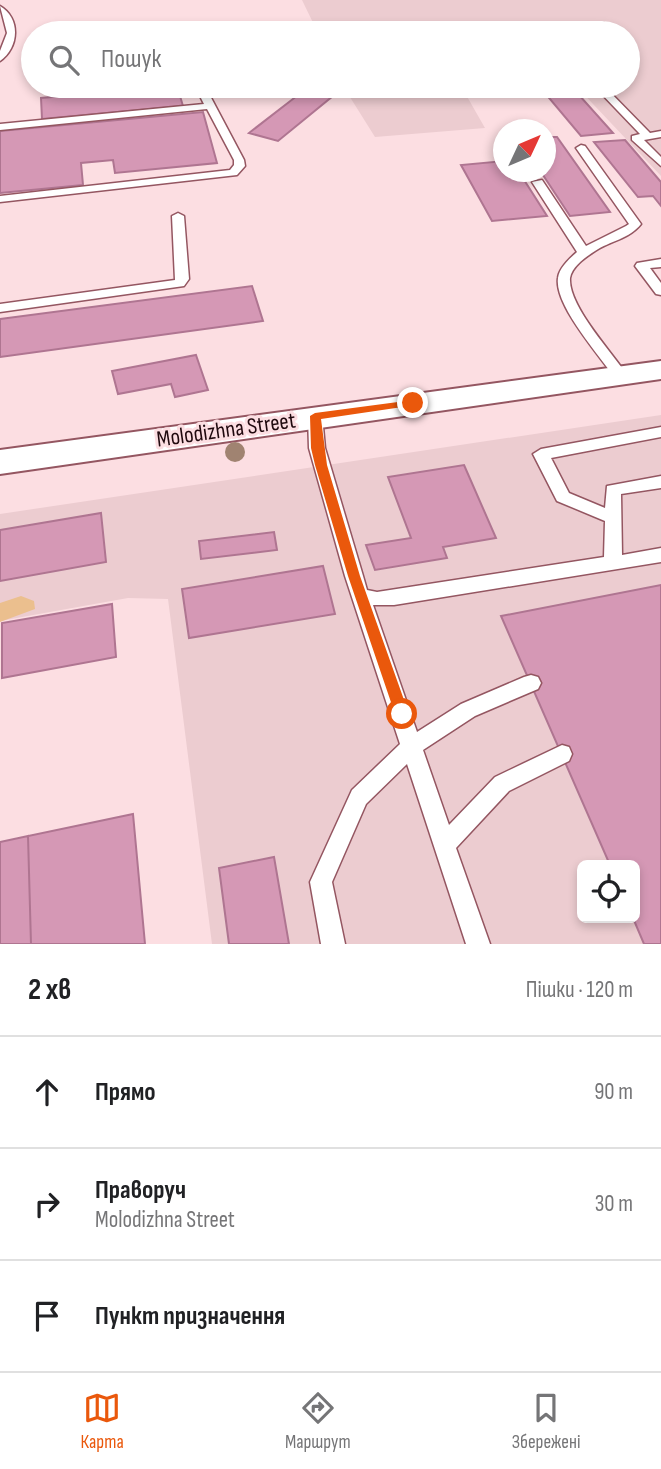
<!DOCTYPE html>
<html lang="uk">
<head>
<meta charset="utf-8">
<style>
	:root { --surface:#fff; --page:#f6f6f6; --text:#202124; --muted:#757577; --line:#e0e0e0; --accent:#ea580c }
	body { margin:0; font-family:"Sofia Sans Condensed",sans-serif; background:var(--page); color:var(--text) }
	.controls { position:absolute; right:21px; bottom:21px; display:grid; overflow:hidden; border-radius:10px; box-shadow:0 4px 10px #0003 }
	.controls button { width:63px; height:63px; display:grid; place-items:center; padding:0; border:0; border-bottom:2px solid var(--line); background:var(--surface); color:var(--text); font:35px sans-serif }
	.compass { position:absolute; left:493px; top:119px; width:63px; height:63px; border-radius:50%; background:var(--surface); box-shadow:0 4px 10px #0003; rotate:46deg }
	.stop { position:absolute; width:21px; height:21px; margin:-16px; border:5px solid #ea580c; border-radius:50%; background:#fff }
	.stop.end { background:#ea580c; border-color:#fff; box-shadow:0 2px 7px #0008 }
	.list { margin:0; padding:0; list-style:none }
	h2 { display:flex; justify-content:space-between; align-items:center; height:91px; margin:0; padding:0 28px; font-size:30px }
	h2 small { font-size:23px; font-weight:400; color:var(--muted) }
	.list li { display:grid; grid-template-columns:46px 1fr auto; gap:21px; align-items:center; box-sizing:border-box; height:112px; padding:0 28px; border-top:2px solid var(--line) }
	.list b { display:block; font-size:26px; white-space:nowrap }
	.list p { margin:0; font-size:23px; white-space:nowrap; color:var(--muted) }
	.list em { font-size:23px; font-style:normal; color:var(--muted) }
	.icon { flex:none; width:38px; height:38px; fill:none; stroke:currentColor; stroke-width:2; stroke-linecap:round; stroke-linejoin:round }
	.map { position:relative; flex:none; width:661px; height:944px; overflow:hidden }
	.search { position:absolute; background:var(--surface); box-shadow:0 4px 10px #0003; left:21px; right:21px; top:21px; height:77px; display:flex; align-items:center; gap:18px; box-sizing:border-box; padding:0 24px; border-radius:38px; color:var(--muted); font-size:26px }
	.sheet { height:427px; background:var(--surface) }
	nav { display:flex; justify-content:space-around; align-items:center; box-sizing:border-box; height:98px; border-top:2px solid var(--line); background:var(--surface); font-size:19px; color:var(--muted) }
	nav a { display:grid; justify-items:center; gap:4px }
	nav .on { color:var(--accent) }
	.map>svg:first-child { display:block }
</style>
</head>
<body>
<div class="map">
<svg width="661" height="944" viewBox="0 0 661 944">
	<rect width="100%" height="100%" fill="#fcdee2"/>
	<path fill="#ecccd0" fill-rule="evenodd" d="M302,0H661V176L576,86H628V33H318Z
		M343,86H461L485,128L375,137Z
		M661,415V944H212L168,599L128,598L0,621V514ZM582,865H635V918H582Z"/>
	<path fill="#ebbf8e" d="M21,596L34,601L35,609L0,622V603Z"/>
	<path fill="#d598b5" stroke="#af7591" stroke-width="2" d="M177,86L183,106L42,119L41,98Z
		M280,86H338L281,90Z
		M338,86L339,91L278,141L249,133L302,92L301,89Z
		M522,86H571L613,133L581,136L545,93L529,95Z
		M203,112L217,163L115,173L113,160L81,163L83,185L0,193V131Z
		M546,137H557L610,212L570,216L541,172H546Z
		M625,140L661,182V206L653,196L638,197L594,142Z
		M504,161V172H519L547,216L492,221L461,165Z
		M252,286L263,321L0,357V319Z
		M196,355L208,390L175,397L171,384L118,394L112,371Z
		M464,465L496,538L443,547L447,558L375,570L366,545L411,538L388,477Z
		M101,513L106,562L0,581V530Z
		M274,532L277,550L201,559L199,541Z
		M323,566L335,614L189,638L182,589Z
		M661,585V944H644L633,918L635,865H610L501,616Z
		M112,604L116,657L2,678V623Z
		M133,814L145,944H31L28,836Z
		M28,836L31,944H0V842Z
		M274,857L289,944H229L219,868Z"/>
	<g fill="none" stroke-linecap="round" stroke-linejoin="round">
		<g stroke="#945661" stroke-width="3">
			<path id="lane" d="M0,6C21,18 19,48 0,61V51L7,33Z
				M604,23L608,26L607,28L553,33L542,31L546,28Z
				M594,86H604L650,133L661,131V137L644,140L661,157V166L632,140V136L640,134Z
				M203,89L208,92L244,160L245,166L237,175L0,202V196L230,170L234,165V160L207,109L0,130V124L204,104L198,92Z
				M581,145L585,146L641,224C629,239 610,241 595,251C586,257 572,266 570,278C568,306 612,352 627,375L620,380L615,378C600,356 554,305 558,278C559,268 570,258 577,252L532,182L542,180L586,246L626,226L629,224L576,148Z
				M178,213L184,216L189,279L184,286L0,312V304L175,280L172,216Z
				M661,259V267L650,268L661,283V295L656,294L635,266L637,263Z
				M315,411L322,416L325,448L363,576L367,590L377,592L604,557L605,521L557,501L533,454L541,449L661,427V437L551,458L569,493L605,508L607,486L661,476V488L621,494L622,555L661,548V562L394,605H373L417,732L461,704L524,677L531,675L538,677L541,683L538,689L475,716L423,750L449,825L495,777L562,745L569,747L572,754L569,761L509,791L456,848L490,944H466L407,764L366,804L332,882L345,944H321L310,882L352,790L400,744L345,576L309,448L308,416Z"/>
		</g>
		<g stroke="#945661" stroke-width="4">
			<path id="street" d="M661,361V379L0,474V450Z"/>
		</g>
		<use href="#lane" fill="#fff" fill-rule="evenodd"/>
		<use href="#street" fill="#fff" fill-rule="evenodd"/>
	</g>
	<circle fill="#a08371" cx="235" cy="452" r="10"/>
	<path fill="#ea580c" d="M413,400L416,401V405L321,419L327,465L360,576L409,714L402,720L395,714L348,576L315,465L311,448L310,416L315,413Z"/>
	<g text-anchor="middle" stroke-width="6" stroke-linejoin="round" paint-order="stroke">
		<g font-size="23" fill="#20090e" stroke="#fcdee2">
			<text transform="translate(226 429) rotate(-8)" y="8">Molodizhna Street</text>
		</g>
	</g>
</svg>
<div class="controls">
<button><svg class="icon" aria-label="locate" viewBox="0 0 24 24"><circle cx="12" cy="12" r="6"/><path d="M12 2v4M12 18v4M2 12h4M18 12h4"/></svg></button>
</div>
<svg class="compass" viewBox="-18 -18 36 36"><path d="M0-13l5 13h-10z" fill="#e53935"/><path d="M0 13l5-13h-10z" fill="#757577"/></svg>
<div class="stop" style="left:402px;top:714px"></div>
<div class="stop end" style="left:413px;top:403px"></div>
<div class="search"><svg class="icon" aria-label="search" viewBox="0 0 24 24"><circle cx="10" cy="10" r="6"/><path d="M15 15l6 6"/></svg>Пошук</div>
</div>
<section class="sheet">
<h2>2 хв<small>Пішки · 120 m</small></h2>
<ul class="list">
<li><svg class="icon" aria-label="ahead" viewBox="0 0 24 24"><path d="M12 20V5M6 11l6-6 6 6"/></svg><div><b>Прямо</b></div><em>90 m</em></li>
<li><svg class="icon" aria-label="right" viewBox="0 0 24 24"><path d="M7 20v-9h11M14 6l5 5-5 5"/></svg><div><b>Праворуч</b><p>Molodizhna Street</p></div><em>30 m</em></li>
<li><svg class="icon" aria-label="arrive" viewBox="0 0 24 24"><path d="M6 21V4h12l-3 4 3 4H6"/></svg><div><b>Пункт призначення</b></div></li>
</ul>
</section>
<nav>
<a class="on"><svg class="icon" aria-label="map" viewBox="0 0 24 24"><path d="M3 6l6-2 6 2 6-2v14l-6 2-6-2-6 2zM9 4v14M15 6v14"/></svg>Карта</a>
<a><svg class="icon" aria-label="directions" viewBox="0 0 24 24"><path d="M12 3l9 9-9 9-9-9zM9 14v-3h6M13 9l2 2-2 2"/></svg>Маршрут</a>
<a><svg class="icon" aria-label="saved" viewBox="0 0 24 24"><path d="M7 4h10v16l-5-4-5 4z"/></svg>Збережені</a>
</nav>
</body>
</html>
